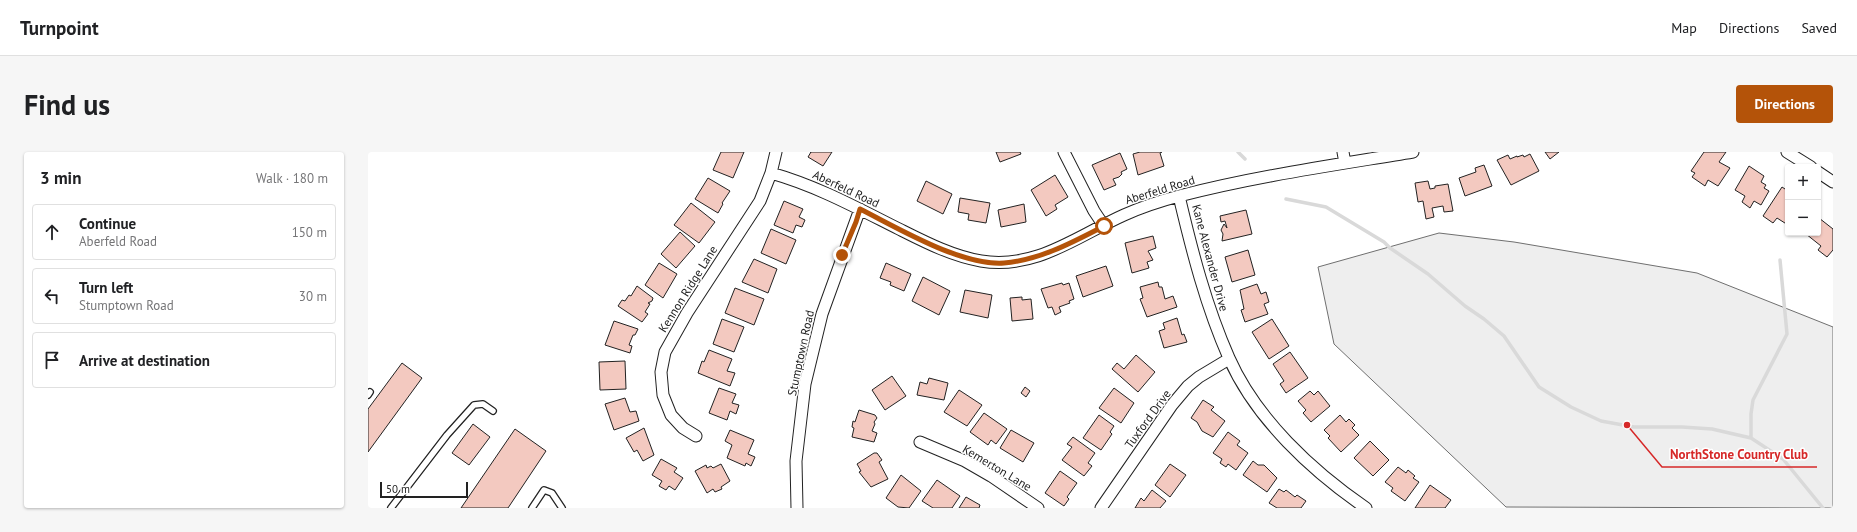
<!DOCTYPE html>
<html lang="en">
<head>
<meta charset="utf-8">
<style>
	:root { --surface:#fff; --page:#f6f6f6; --text:#202124; --muted:#757577; --line:#e0e0e0; --accent:#b45309 }
	body { margin:0; font-family:"PT Sans",sans-serif; background:var(--page); color:var(--text) }
	.controls { position:absolute; right:12px; top:12px; display:grid; overflow:hidden; border-radius:4px; box-shadow:0 1px 3px #0004 }
	.controls button { width:36px; height:36px; display:grid; place-items:center; padding:0; border:0; border-bottom:1px solid var(--line); background:var(--surface); color:var(--text); font:20px sans-serif }
	.scale { position:absolute; left:12px; bottom:10px; width:88px; box-sizing:border-box; padding-left:4px; border:2px solid #222; border-top:0; font-size:11px; line-height:14px; white-space:nowrap; color:#222; -webkit-text-stroke:3px #fff; paint-order:stroke }
	.stop { position:absolute; width:12px; height:12px; margin:-9px; border:3px solid #b45309; border-radius:50%; background:#fff }
	.stop.end { background:#b45309; border-color:#fff; box-shadow:0 1px 4px #0008 }
	.list { margin:0; padding:0; list-style:none }
	h2 { display:flex; justify-content:space-between; align-items:center; height:52px; margin:0; padding:0 16px; font-size:17px }
	h2 small { font-size:13px; font-weight:400; color:var(--muted) }
	.list li { display:grid; grid-template-columns:26px 1fr auto; gap:12px; align-items:center; box-sizing:border-box; height:56px; margin:0 8px 8px; padding:0 8px; border:1px solid var(--line); border-radius:4px }
	.list b { display:block; font-size:15px; white-space:nowrap }
	.list p { margin:0; font-size:13px; white-space:nowrap; color:var(--muted) }
	.list em { font-size:13px; font-style:normal; color:var(--muted) }
	.icon { flex:none; width:22px; height:22px; fill:none; stroke:currentColor; stroke-width:2; stroke-linecap:round; stroke-linejoin:round }
	.map { position:relative; flex:none; width:1465px; height:356px; overflow:hidden; border-radius:4px }
	header { display:flex; align-items:center; gap:24px; box-sizing:border-box; height:56px; padding:0 20px; background:var(--surface); border-bottom:1px solid var(--line) }
	header strong { font-size:19px }
	nav { display:flex; gap:22px; margin-inline-start:auto; font-size:14px }
	.intro { display:flex; align-items:center; justify-content:space-between; box-sizing:border-box; height:96px; padding:0 24px }
	h1 { margin:0; font-size:28px }
	.button { padding:10px 18px; border-radius:4px; background:var(--accent); color:#fff; font-size:14px; font-weight:700 }
	main { display:flex; gap:24px; padding:0 24px }
	aside { flex:1; background:var(--surface); border-radius:4px; box-shadow:0 1px 3px #0004 }
	.map>svg:first-child { display:block }
</style>
</head>
<body>
<header>
<strong>Turnpoint</strong>
<nav><a>Map</a><a>Directions</a><a>Saved</a></nav>
</header>
<div class="intro"><h1>Find us</h1><a class="button">Directions</a></div>
<main>
<aside>
<h2>3 min<small>Walk · 180 m</small></h2>
<ul class="list">
<li><svg class="icon" aria-label="ahead" viewBox="0 0 24 24"><path d="M12 20V5M6 11l6-6 6 6"/></svg><div><b>Continue</b><p>Aberfeld Road</p></div><em>150 m</em></li>
<li><svg class="icon" aria-label="left" viewBox="0 0 24 24"><path d="M17 20v-9H6M10 6l-5 5 5 5"/></svg><div><b>Turn left</b><p>Stumptown Road</p></div><em>30 m</em></li>
<li><svg class="icon" aria-label="arrive" viewBox="0 0 24 24"><path d="M6 21V4h12l-3 4 3 4H6"/></svg><div><b>Arrive at destination</b></div></li>
</ul>
</aside>
<div class="map">
<svg width="1465" height="356" viewBox="0 0 1465 356">
	<rect width="100%" height="100%" fill="#fff"/>
	<path fill="#eee" stroke="#6f6f6f" d="M1071,81L1146,90L1329,121L1465,175V356L1138,355L966,192L950,115Z"/>
	<g fill="none" stroke-linecap="round" stroke-linejoin="round">
		<path stroke="#d9d9d9" stroke-width="3.5" d="M870,0L877,7
			M918,47L958,55L1016,90L1022,96L1060,122L1097,154L1116,167L1136,184L1171,235L1203,255L1233,269L1266,275H1314L1344,277L1383,286L1415,307L1455,356
			M1383,286V262L1385,248L1419,182L1412,108"/>
	</g>
	<path fill="#f3c9c0" stroke="#222" d="M353,0H376L365,26L345,18Z
		M443,0H442H464L455,14L440,5Z
		M628,0H652L653,2L632,10Z
		M772,0H794L792,1L796,14L770,23L765,2Z
		M1177,0H1191L1182,7Z
		M1336,0H1358L1351,10L1362,16L1350,34L1340,28L1337,34L1324,25L1327,21L1323,19Z
		M752,1L759,17L753,20L754,22L751,25L745,27L748,33L736,38L724,13Z
		M1162,2L1171,19L1143,33L1129,8L1140,3L1142,7L1149,4V5L1155,3L1156,5Z
		M1116,13L1124,34L1097,44L1091,26L1108,20L1107,16Z
		M1381,14L1396,24L1393,30L1398,33L1396,36L1401,39L1393,53L1386,49L1382,56L1374,50L1377,44L1367,38Z
		M687,23L700,45L687,53L689,57L678,64L663,38Z
		M340,26L362,39L354,51L355,52L350,61L327,47Z
		M558,29L584,42L575,62L549,49Z
		M1060,29L1062,37L1067,36V34L1080,32L1085,59L1076,60L1075,54L1064,56L1066,65L1058,67L1055,49L1050,50L1047,31Z
		M1414,35L1420,39V73L1409,66L1405,71L1395,64Z
		M592,46L622,51L618,71L600,68L601,62L590,60Z
		M416,49L435,57L431,65L437,68L434,75L428,73L425,81L406,73Z
		M323,51L347,70L331,91L306,73Z
		M656,52L658,70L633,75L630,58Z
		M878,58L884,82L854,89L855,82L853,78L856,72L859,76L857,69L853,70L852,64Z
		M1451,66L1465,77V98L1459,105L1450,98L1453,94L1438,82L1450,81Z
		M403,77L428,88L418,112L393,101Z
		M312,80L327,94L308,116L293,102Z
		M785,84L788,96L780,99L785,108L779,110L781,116L764,121L757,91Z
		M880,98L887,123L864,130L857,105Z
		M386,107L409,117L400,141L374,130Z
		M291,111L309,122L295,146L277,133Z
		M518,111L543,122L536,139L522,133L523,130L512,126Z
		M738,114L745,134L715,145L708,124Z
		M555,125L582,139L571,163L544,149Z
		M790,130L791,135H794L797,147L805,144L809,155L779,165L772,147L775,146L772,135Z
		M694,131L695,133L701,131L706,147L701,149L702,151L691,155L693,160L687,163L684,155L680,156L673,137Z
		M889,132L893,142L898,140L901,150L896,152L900,162L877,170L873,158L876,157L872,138Z
		M269,134L285,146L284,149L280,151L282,152L277,160L280,162L274,170L250,154L254,148L257,149L261,143L263,144Z
		M367,136L396,147L386,173L357,161Z
		M597,138L624,143L620,166L592,160Z
		M654,145V148L663,147L665,167L644,169L642,146Z
		M809,166L814,183L816,182L819,190L796,196L791,179L797,177L795,171Z
		M354,167L376,175L366,200L345,192Z
		M904,167L921,194L901,207L884,180Z
		M246,169L270,177L267,183H265L261,193L264,194L262,201L237,193Z
		M341,198L364,207L359,219L367,221L362,234L330,221L334,209L336,210Z
		M922,200L940,226L918,241L912,232L916,229L905,212Z
		M768,203L787,220L770,240L744,217L749,211L756,217Z
		M257,209L258,237L232,238L231,210Z
		M34,211L54,226L0,300V257Z
		M524,224L538,244L517,258L504,238Z
		M561,226L580,231L576,248L549,243L552,230L559,232Z
		M657,235L662,239L658,245L653,241Z
		M351,236L368,242L364,251L371,253L368,262L362,259L359,268L341,261Z
		M746,236L766,251L753,271L731,256Z
		M591,238L614,253L599,274L576,260Z
		M942,239L946,243L950,239L962,254L943,270L935,261L938,258L930,249Z
		M257,246L262,260L268,259L271,269L246,278L237,252Z
		M835,248L846,255L843,258L857,269L845,285L834,279L829,270L823,266Z
		M491,258L507,263L509,266L506,270L507,272L504,279L509,281L506,290L484,285L486,276L484,275L485,269L487,270Z
		M616,261L639,277L628,292L623,288L620,293L602,280Z
		M731,263L746,274L742,280L744,282L733,298L715,286Z
		M972,263L978,270L981,267L987,273L984,276L991,283L973,300L960,286L962,284L956,278Z
		M105,272L122,285L101,313L84,301Z
		M276,276L286,303L275,309L269,298L266,300L258,286Z
		M147,277L178,299L140,356H93Z
		M362,278L386,288L380,302L387,305L383,314L378,311L377,314L359,306L364,293L357,289Z
		M643,278L666,291L655,310L632,296Z
		M860,280L872,289L869,293L880,301L868,318L860,312L858,315L852,311L854,307L845,301Z
		M705,285L727,301L720,311L724,314L716,324L694,308L704,295L699,292Z
		M1002,289L1021,308L1005,324L986,306Z
		M506,301H509L514,308L511,310L520,327L503,335L491,320L493,319L489,312Z
		M293,307L309,316L306,320L315,326L307,338L301,334L298,338L291,334L294,329L284,323Z
		M885,309L890,313H896L909,326L899,340L875,323Z
		M353,312L362,329L353,335L354,337L347,340L345,337L339,341L327,319L338,313L339,316L343,314L345,316Z
		M802,312L818,323L802,345L787,333Z
		M1030,315L1038,321L1040,318L1047,324L1045,326L1051,330L1037,349L1023,339L1025,336L1017,330Z
		M692,319L709,331L699,345L701,347L696,354L677,341Z
		M533,323L553,339L541,356L530,355L518,346Z
		M569,328L592,344L584,356H565L554,349Z
		M1062,333L1083,348L1077,356H1047Z
		M911,337L916,340L918,338L927,345L929,343L938,349L933,356H909L901,351Z
		M784,338L798,349L792,356H767L773,346L776,349Z
		M598,345L612,353L611,356H591Z"/>
	<g fill="none" stroke-linecap="round" stroke-linejoin="round">
		<g stroke="#222" stroke-width="8">
			<path id="lane" d="M0,243L2,240
				M23,356L79,283L106,253L115,252L125,259
				M164,356L176,338L184,341L194,356"/>
		</g>
		<g stroke="#222" stroke-width="13">
			<path id="street" d="M696,0L726,59L736,74
				M975,0L977,11
				M1419,0L1443,15
				M1450,20L1465,30
				M403,21C449,34 489,56 531,77C557,90 584,104 613,109C668,118 709,84 756,63C774,55 792,49 811,44C888,24 967,13 1045,0
				M811,44C824,99 838,154 861,206C888,267 944,319 998,356
				M328,284L315,276L303,263L295,243L293,220L297,200L319,161L392,49L403,21L408,0
				M552,290L597,309L623,324L670,356
				M429,356L428,309L437,232L454,162L492,57
				M733,356L804,253L820,234L831,225L861,207"/>
		</g>
		<use href="#lane" stroke="#fff" stroke-width="5.5"/>
		<use href="#street" stroke="#fff" stroke-width="11"/>
	</g>
	<g fill="none" stroke-linecap="round" stroke-linejoin="round">
		<path stroke="#b45309" stroke-width="5" d="M474,103L488,70L492,57C530,76 593,114 636,111C672,108 705,90 736,74"/>
	</g>
	<g text-anchor="middle" stroke-width="3" stroke-linejoin="round" paint-order="stroke">
		<g font-size="12" fill="#222" stroke="#fff">
			<text transform="translate(478 37) rotate(25)" y="4">Aberfeld Road</text>
			<text transform="translate(792 38) rotate(-17)" y="4">Aberfeld Road</text>
			<text transform="translate(842 106) rotate(75)" y="4">Kane Alexander Drive</text>
			<text transform="translate(320 137) rotate(-58)" y="4">Kennon Ridge Lane</text>
			<text transform="translate(433 201) rotate(-78)" y="4">Stumptown Road</text>
			<text transform="translate(780 267) rotate(-54)" y="4">Tuxford Drive</text>
			<text transform="translate(629 316) rotate(31)" y="4">Kemerton Lane</text>
		</g>
	</g>
	<path fill="none" stroke="#d62828" stroke-width="1.5" d="M1259 273L1294 315H1449"/>
	<circle fill="#d62828" stroke="#fff" stroke-width="1.5" cx="1259" cy="273" r="4"/>
	<g font-size="13" text-anchor="middle" font-weight="bold" fill="#d62828" stroke="#fff" stroke-width="3" stroke-linejoin="round" paint-order="stroke">
		<text x="1371" y="307">NorthStone Country Club</text>
	</g>
</svg>
<div class="controls">
<button>+</button>
<button>−</button>
</div>
<div class="scale">50 m</div>
<div class="stop" style="left:736px;top:74px"></div>
<div class="stop end" style="left:474px;top:103px"></div>
</div>
</main>
</body>
</html>
